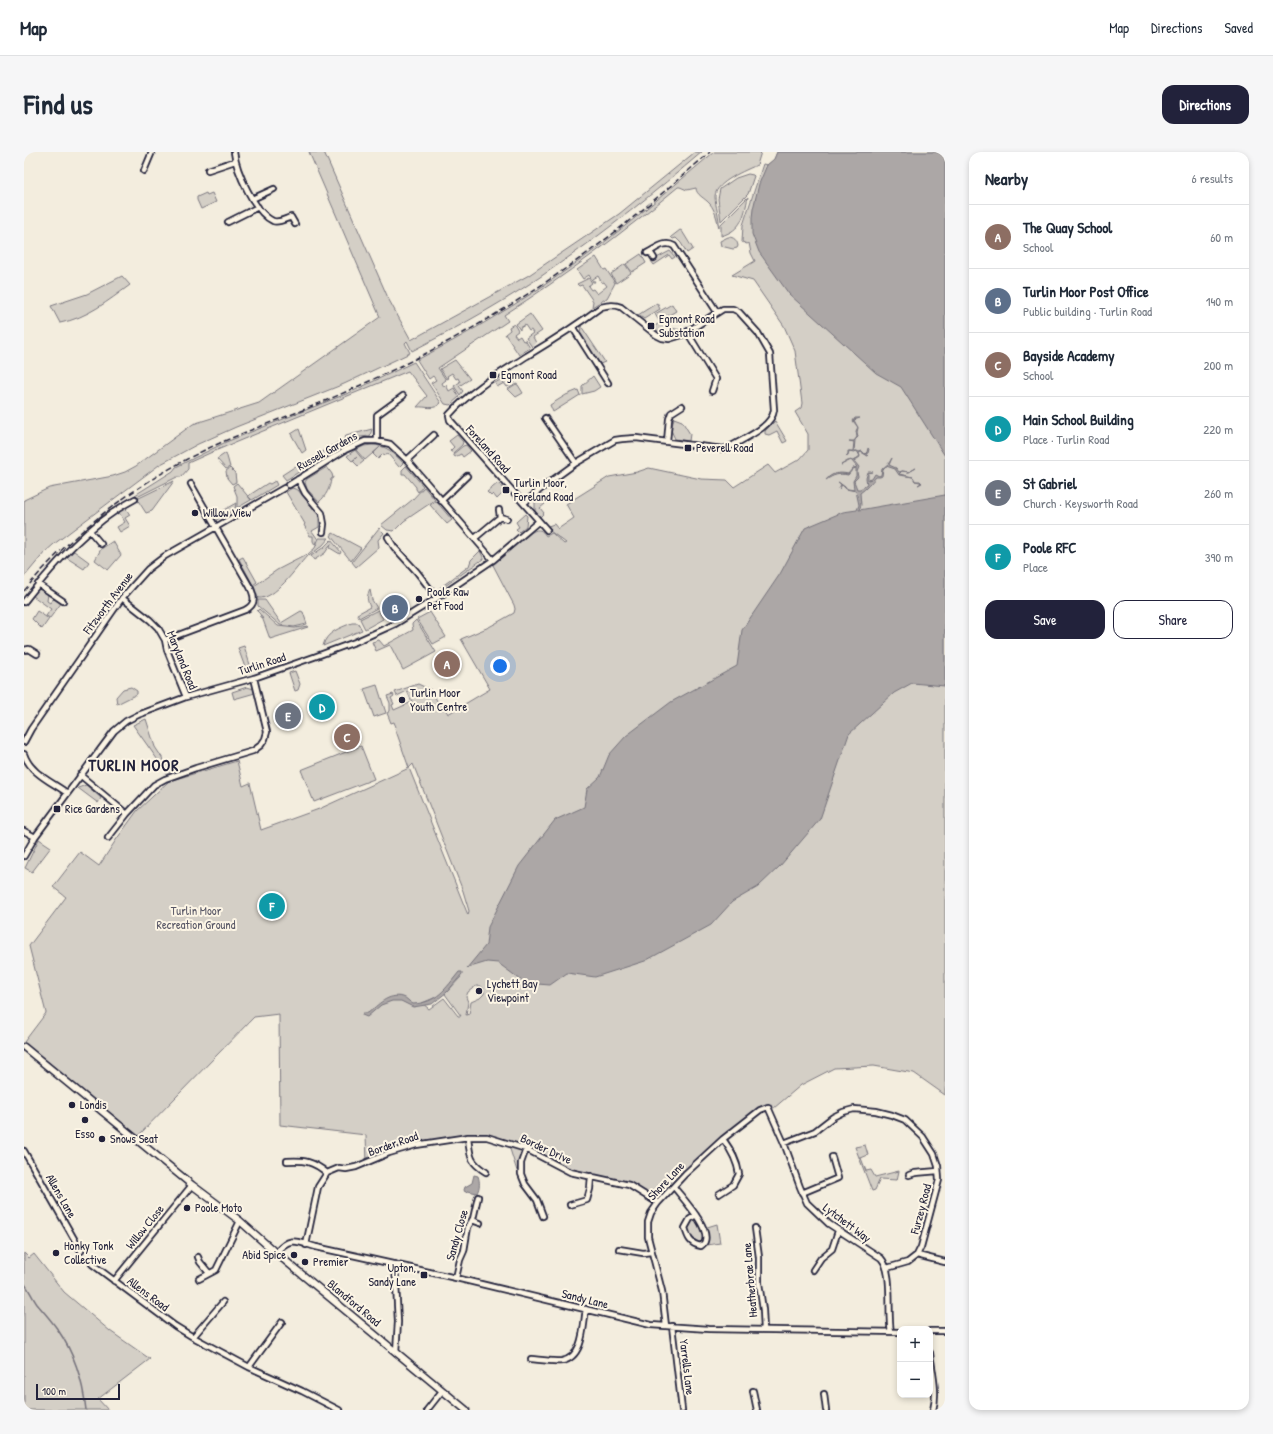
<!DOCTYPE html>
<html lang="en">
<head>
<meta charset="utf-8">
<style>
	:root { --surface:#fff; --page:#f6f6f7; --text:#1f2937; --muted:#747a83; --line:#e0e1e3; --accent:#22223b }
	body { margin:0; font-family:"Patrick Hand",sans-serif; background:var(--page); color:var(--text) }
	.controls { position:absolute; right:12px; bottom:12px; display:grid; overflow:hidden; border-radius:8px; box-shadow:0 2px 6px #0003 }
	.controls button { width:36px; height:36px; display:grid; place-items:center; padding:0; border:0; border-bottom:1px solid var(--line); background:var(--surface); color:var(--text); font:20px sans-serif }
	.scale { position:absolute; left:12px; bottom:10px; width:84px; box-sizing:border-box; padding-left:4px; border:2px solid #22223b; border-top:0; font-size:11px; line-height:14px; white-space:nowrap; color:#22223b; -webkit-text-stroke:3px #fcf5e5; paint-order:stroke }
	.you { position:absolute; left:476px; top:514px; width:14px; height:14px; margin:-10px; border:3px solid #fff; border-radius:50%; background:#1a73e8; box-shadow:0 0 0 6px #1a73e833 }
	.badge { display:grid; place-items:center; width:26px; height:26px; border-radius:50%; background:var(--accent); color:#fff; font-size:13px; font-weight:700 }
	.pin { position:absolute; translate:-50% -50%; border:2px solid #fff; box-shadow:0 1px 4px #0006 }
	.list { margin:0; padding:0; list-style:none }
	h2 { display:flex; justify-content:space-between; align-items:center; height:52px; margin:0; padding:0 16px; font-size:17px }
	h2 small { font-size:13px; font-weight:400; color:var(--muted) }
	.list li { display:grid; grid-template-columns:26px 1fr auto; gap:12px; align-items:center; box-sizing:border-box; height:64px; padding:0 16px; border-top:1px solid var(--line) }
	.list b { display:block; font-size:15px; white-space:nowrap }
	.list p { margin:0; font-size:13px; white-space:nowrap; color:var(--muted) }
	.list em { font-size:13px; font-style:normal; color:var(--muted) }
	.actions { display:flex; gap:8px; padding:12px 16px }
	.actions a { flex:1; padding:9px 0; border:1px solid var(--accent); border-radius:12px; text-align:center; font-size:14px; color:var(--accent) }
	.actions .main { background:var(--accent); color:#fff }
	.map { position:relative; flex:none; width:921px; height:1258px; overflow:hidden; border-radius:12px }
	header { display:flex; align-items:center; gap:24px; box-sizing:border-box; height:56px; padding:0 20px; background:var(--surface); border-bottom:1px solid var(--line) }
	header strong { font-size:19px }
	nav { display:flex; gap:22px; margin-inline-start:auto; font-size:14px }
	.intro { display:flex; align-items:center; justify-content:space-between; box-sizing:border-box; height:96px; padding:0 24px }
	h1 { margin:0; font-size:28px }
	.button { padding:10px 18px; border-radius:12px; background:var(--accent); color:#fff; font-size:14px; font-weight:700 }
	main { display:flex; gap:24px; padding:0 24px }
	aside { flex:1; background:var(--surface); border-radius:12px; box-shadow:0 2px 6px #0003 }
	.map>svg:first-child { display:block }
</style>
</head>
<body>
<header>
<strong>Map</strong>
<nav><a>Map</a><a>Directions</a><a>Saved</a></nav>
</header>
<div class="intro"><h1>Find us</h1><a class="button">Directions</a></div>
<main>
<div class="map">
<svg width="921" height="1258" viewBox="0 0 921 1258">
	<rect width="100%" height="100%" fill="#f3edde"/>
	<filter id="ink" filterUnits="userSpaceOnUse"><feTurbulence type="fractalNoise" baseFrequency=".025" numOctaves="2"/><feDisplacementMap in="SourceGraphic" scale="8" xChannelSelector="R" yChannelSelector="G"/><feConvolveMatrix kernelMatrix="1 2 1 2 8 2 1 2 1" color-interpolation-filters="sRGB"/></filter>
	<g filter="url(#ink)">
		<path fill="#d4cfc6" stroke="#7b7880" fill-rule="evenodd" d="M285,0H300L365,148L387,188L505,123L595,62L671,0H678C631,40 583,79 532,114C487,146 438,173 388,199L383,189L381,191L386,201L320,232L212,275L174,292L135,313L30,392L21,400L1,424L0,423V348L25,336L89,324L101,320L112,314L169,272L235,251L356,165Z
			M690,0H737L733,13C722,18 692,30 691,44C691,54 696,65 695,76C693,67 691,58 686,52C681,46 672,43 672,36L663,38L656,35H654C599,81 541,124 480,163L484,169L414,216L422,228L418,231L420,235L422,233L425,239L430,236L435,245L426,253L421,252L407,231L412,228L409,224L405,227L393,208C457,175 520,136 578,92C616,63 653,31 690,0Z
			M753,0H921V943L890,921L850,914L810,916L777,933L750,956L744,955L699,987L634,1051L605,1033L546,1020L502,997L497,1022L493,1019L484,991L463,985L392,993L343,1011L342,983L256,973L255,862L230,865L114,984L0,890L22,861L5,794L42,745L29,735L56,700L75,714L92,688L113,659L145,629L213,609L219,634L226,631L237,678L295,657L385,616L371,576L372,575L370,570L367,571L363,561L366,559V551L363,544L369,542L370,544L367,546L370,552L368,553L370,558L388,550L383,539L373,544L371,540L394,532L407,538L416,554L419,552L424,562L466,537L437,487L465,475L490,461L491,457L490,453L469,413L508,380C515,376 518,378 522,384L528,381L540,392L542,391L526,379L524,374L530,372L534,377L550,366L542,352L585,325L613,320L625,316L677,327L703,328L710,335L744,313L751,321L776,307L784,298V282L771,260L777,256L778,251L771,199L760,174L729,129L708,123L731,109L727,101L725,91L723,92L718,90L719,73L739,12L743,13L750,8ZM389,612L439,739L445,759L444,763L385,616ZM432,824L437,825L421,842L437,864H434L420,846L405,857L398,851L417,843L428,830ZM452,834H457L460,838V842L456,846L447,850L445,862L442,863L444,850L442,845L444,840Z
			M724,22L729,23L730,24L724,42L697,69L694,47L696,37L712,26Z
			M182,41L183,43L188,41L192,50L177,57L173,48V45Z
			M724,45C720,64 718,78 697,84V72Z
			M656,78L658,79L669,97L663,101L657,91L652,86L649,87L647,85Z
			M704,85C710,85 713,88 714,94L713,96L709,97L697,94L696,89Z
			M646,99L651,105L648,107L645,103L630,113L627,109Z
			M617,102L622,111L608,120L602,112Z
			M572,105L580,118L582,117L591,131L583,146L568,155L569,149L558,133L555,134L553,132L565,126L568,131L564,134L567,138L569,137L573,142L583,134L580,130L578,131L574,124L569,127L571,130H569L565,123L559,127L553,118Z
			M601,112L607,121L592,131L587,122Z
			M98,124L106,133C84,149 63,166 36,171L27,154L63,142Z
			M633,151L636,157L620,167L614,163Z
			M648,152L652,159L635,169L631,162Z
			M506,162L518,179L509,185L512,191L508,195L502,186L509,181L507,178L505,179L501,173L496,176V178L492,172Z
			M639,169L643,175L656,178C646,185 638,183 629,175Z
			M490,172L494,179L490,182L493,186L496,184L499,189L501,188L506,196L495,203L481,182L486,178L485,175Z
			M557,174L581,210L576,212L556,181Z
			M431,208L446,227L435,234L439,239L436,243L430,234L436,230L434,226L432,227L428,221L423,224L425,226L423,227L416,217Z
			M390,210L417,251C409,259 403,254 393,255L403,244L384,219L186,301L164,311V317L157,325H153L113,345L111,343L149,319L152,315L202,290L327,240Z
			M486,222L491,230L483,235L480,231L473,235L471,231Z
			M569,224L576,235L570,239L558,242V234Z
			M492,232L494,233L499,241L492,245L484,237Z
			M554,238L556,243L529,260L526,253L542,243Z
			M650,266L658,269L666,282L665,289L651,287L647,278Z
			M751,269L763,289L759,291L753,279L745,283L741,282V279Z
			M275,277L282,298L278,301L267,282Z
			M348,277L346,284L336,285L323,292L320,290V286L322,284Z
			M433,283L439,290L438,293L429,301L426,299L430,295L425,289Z
			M316,289L318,295L292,310L289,306Z
			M348,293C362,293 370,301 379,311L375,315L364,302L362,303L359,302L354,307L349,302L356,295L341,308L332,298L340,294Z
			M442,293L447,299L439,305L437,302L431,305L429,302L439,294Z
			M331,298L340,309L334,314L329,309L333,305L328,309L323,304Z
			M202,301L206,315L202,317L193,307Z
			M278,310L281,316L262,328L258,323Z
			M382,314L399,334L394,340L392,337V335L381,322H378V318Z
			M303,315L308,322L309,326L307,327C306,336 302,344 295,350L283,337L281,330L283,327Z
			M206,316L211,321L212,330L208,332L203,326L202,319Z
			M150,329L128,359L122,361L113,347Z
			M251,329L253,333L228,348L224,344L244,331L246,332Z
			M213,331L227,348L213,356V344L209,334Z
			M474,331L481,339L473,347L469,342L467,344L463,340Z
			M400,335L411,348L380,369L370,379L363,378L357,373L388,348Z
			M268,336L274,338L295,364V375L288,379L293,386L291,393L289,389V384H286L280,373L281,372L262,340Z
			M518,343L521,347L519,350L521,352L516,356L520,361L516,365L511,359V349Z
			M412,349L428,368L423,372L406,353Z
			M212,351L211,357L191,369L188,366L189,364Z
			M101,355L106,363L101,366L106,374L96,380L93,375L101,370L94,359Z
			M501,362L503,364L502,374L495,380L492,377L495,375L492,370Z
			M355,376L360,381L354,388L355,395L332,415L328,410Z
			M309,381L337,396L327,409L307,384Z
			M295,386H305L299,393L285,404L284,402L291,396Z
			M307,388L317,400L316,402L306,396L307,392L301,401L290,408L287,404L300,395Z
			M89,389L97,403L84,418L71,408L77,397Z
			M50,399L65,410L60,417L43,406Z
			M456,399L459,405V407L414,439L413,438L445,414L447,408Z
			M282,403L283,404C272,416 251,448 234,446L230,434L253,418Z
			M219,405L233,430L229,433L215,407Z
			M14,436L24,442L23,449L26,451L28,448L31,447L38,450L26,466L22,464L27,457L9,444L4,451L2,450Z
			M346,438L348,448L353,456L335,466L333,462L346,455C343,448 342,445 346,438Z
			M234,448H241L257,471L277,459L279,460L283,472L270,475L256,473L234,454Z
			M235,457L254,474L271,476L284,474V475L246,487L238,465H237L236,462L233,459Z
			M354,458L359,467L341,477L336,467Z
			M13,459L25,467L18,477L8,467Z
			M406,460L422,485L409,492L393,467Z
			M392,468L412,500L379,518L366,493L352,499L348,490L355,488L360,494L389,478L388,472Z
			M328,471H334L338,478L299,494C302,480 316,476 328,471Z
			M220,494L228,519L223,521L214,496Z
			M271,519L276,532L274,538L271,539L265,521Z
			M353,533L362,561L350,565L340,537Z
			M107,535L113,539V542L93,552L92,545L99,537Z
			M223,535L230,537L231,541L210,547L208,540Z
			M122,567L131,595L147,619L143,621L109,573Z
			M337,594L350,627L290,650L277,618Z
			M62,633L77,646L74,651L54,636Z
			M15,687L27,695L8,720L1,716Z
			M841,993L844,1003L837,1006L842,1019L847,1018L851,1025L875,1019L873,1028L856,1027L851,1038L848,1039L831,995Z
			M672,1063L680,1076L693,1072L696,1091L677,1094L671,1093L661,1076Z
			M0,1101L5,1106L10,1102L40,1140L86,1179L126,1207L74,1247L84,1258H0Z"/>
		<path fill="#aca7a6" stroke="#75727b" d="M753,0H921V304L877,235L852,221L765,142L735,100L728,82V66L729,57L735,32L743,13L750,7Z
			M831,266H836L830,268L834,276L833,280L834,285L831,288L830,299H833L835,300L838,299L841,302L843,300L844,296L845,297L844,301L841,302L844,304L837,300L835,301L836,305L830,309L835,315L833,320L834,325L830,329L833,337H836L843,333L842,326L844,320H849L844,321V328L848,327L851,322L855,324L857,323L858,317L865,311L868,306L865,313L872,316L875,320L878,319L885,320L892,316L885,320L878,319L875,322L889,325L891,329H896L898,331L894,333L897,331L896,330L891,329L889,325L875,323L871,317L862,314L859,317L858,324L856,325H852C847,331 842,337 836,341L837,353L835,358L921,343V534L888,531L870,541L825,582L796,667L756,714L734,735L708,750L687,773L621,809L571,825L543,821L526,833L501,831L474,811L463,810L443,816L462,793L464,775L495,714L531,668L560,655L563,637L576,625L585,603L602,584L647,550L713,514L718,478L756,422L781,376L819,360L833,358L835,353L832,339L822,337L818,333L815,337L817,332L814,330L824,337L830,338L829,329L832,324V316L829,317L824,323C815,321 809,323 802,328C807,321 816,320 824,322L829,316L833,315L827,308L817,313C821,311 824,307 829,309L836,304L833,299L830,300L825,299L824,303L822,304L824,302V299H829L830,290L825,289H830L833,285L832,279L834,275L829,269Z
			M435,820H438V822L423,840L408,852L389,855L377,849H368L357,853L343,865L338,863L339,861H344C354,853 364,841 379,845C383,846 385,850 389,852C413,851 422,836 435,820Z
			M450,1023L454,1024C456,1030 456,1035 453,1041L444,1039L441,1040L440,1038L441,1035L448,1031Z"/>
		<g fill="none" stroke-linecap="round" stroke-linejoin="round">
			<path stroke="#75727b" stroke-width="1.5" d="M0,1131C5,1137 8,1145 13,1152C20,1160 28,1169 34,1178C50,1201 59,1230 62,1258"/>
			<g stroke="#22223b" stroke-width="8">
				<path id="minor" d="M210,0C212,19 231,61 249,69C255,71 261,67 267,65L271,72
					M184,18L211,9
					M120,19L128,0
					M228,47L250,37
					M204,70L234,55
					M626,100L630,106
					M623,101C632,97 640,88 650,94L693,160
					M549,176L584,231
					M663,180L692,227L688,239
					M521,266L552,311
					M353,289V263L379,244
					M643,290L645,267L647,261L658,254
					M383,308L410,283
					M274,327L281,341L298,361L300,372L299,380
					M265,333L321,298L341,289H353L366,292L383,308L469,408
					M417,349L443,324
					M500,351L523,332L552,311L591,288L598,287L612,286L699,297L704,296C718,287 748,276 750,258L746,202L734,181L715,160L709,157H699L658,183L645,187L638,186L632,183L597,155C590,152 584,153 577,155C553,173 528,189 503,204C475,222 447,238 425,263L426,268L523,378
					M476,365L483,367
					M66,379L77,392
					M364,385L370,395L393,420L413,446
					M451,386L476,365L475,358
					M14,432L39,449
					M98,446L126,468L134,476L141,488L143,498L162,545
					M0,450C31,411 67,370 111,347
					M141,488L221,458C232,453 231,445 226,435L167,332
					M0,498L5,497L13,502
					M0,590L7,577L98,446L124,417L141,404L192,375L260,336
					M0,602C6,621 28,630 43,641
					M56,623L103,662
					M0,679L11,685
					M84,686L103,662L130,633L141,627L172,616L229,599L237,593L241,587L243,580L230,526
					M0,704L11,685L90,579L102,569L114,563L162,545L230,526L290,505L331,490L371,472L413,446L469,408L515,369
					M444,985C446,1003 445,1010 462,1020
					M760,991L791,979L809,965L819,960L830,957L852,959L868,963L881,968L899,985L910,1002L914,1014L915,1028L897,1095L893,1103
					M502,997L497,1011V1022L501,1032L513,1048L519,1064
					M0,999L57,1099
					M263,1009C280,1008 289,1009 303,1021
					M885,1023L891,1021L914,1019
					M650,1035C658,1046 686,1075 681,1089C681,1091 678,1093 677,1094C666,1092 664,1086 661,1076L666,1067L672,1063
					M778,1041L814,1026L808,1005
					M695,1042L709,1033L715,1022C713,1008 707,998 699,987
					M546,1053L563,1048L566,1037L567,1024
					M448,1068L456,1071
					M731,1076L735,1105V1131L739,1158L740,1178
					M282,1093L294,1035L303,1021L315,1016L322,1017L332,1015L365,1001L392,993L444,985H463L502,997L546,1020L605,1033L634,1051
					M595,1097L619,1101L627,1100
					M252,1101C266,1083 274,1090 292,1095L432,1126L627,1173L685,1177L876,1180
					M174,1105L176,1110L185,1121
					M68,1112L151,1174L169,1185L225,1215L278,1239L315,1258
					M371,1112L374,1170L372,1200
					M863,1116L884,1110L893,1103L921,1110
					M789,1118L797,1106L808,1097L814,1079
					M432,1126L436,1108L440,1099L444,1075L449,1067L454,1045
					M175,1127L192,1118L216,1069
					M90,1129L168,1033
					M642,1174L638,1139L624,1085V1070L627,1061L634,1051L661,1022L699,987L736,958L744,955L760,991L776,1035L783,1051L805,1072L857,1106C870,1120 863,1161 867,1180
					M648,1174L658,1258
					M906,1179H921
					M169,1185L199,1150
					M906,1201C908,1219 914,1240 909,1258
					M507,1207C517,1208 528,1210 538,1209C560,1205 559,1174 562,1157
					M225,1215L258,1170
					M729,1239L733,1258
					M800,1242L802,1258
					M403,1258L418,1239"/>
			</g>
			<g stroke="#22223b" stroke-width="9">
				<path id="secondary" d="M0,895L168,1033L216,1069L252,1101L442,1258"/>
			</g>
			<use href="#minor" stroke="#fcf5e5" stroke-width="4.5"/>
			<use href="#secondary" stroke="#fcf5e5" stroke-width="6"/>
			<path stroke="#22223b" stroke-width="1.5" stroke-dasharray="6 3" stroke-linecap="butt" d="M0,439C50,378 114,330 185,296C217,281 251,269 284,256C321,241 357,224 393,206C457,173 520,134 578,90C615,62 650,31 686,0"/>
		</g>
	</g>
	<g fill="#22223b" stroke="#fcf5e5" stroke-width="1.5">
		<rect x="623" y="170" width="8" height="8" rx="2"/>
		<rect x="465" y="219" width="8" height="8" rx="2"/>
		<rect x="660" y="292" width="8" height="8" rx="2"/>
		<rect x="478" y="334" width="8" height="8" rx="2"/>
		<circle cx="171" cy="361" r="4"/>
		<circle cx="395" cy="447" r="4"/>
		<circle cx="378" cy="548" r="4"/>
		<rect x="29" y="653" width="8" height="8" rx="2"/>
		<circle cx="455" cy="839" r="4"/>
		<circle cx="48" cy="953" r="4"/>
		<circle cx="61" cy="968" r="4"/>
		<circle cx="78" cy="987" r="4"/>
		<circle cx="163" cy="1056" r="4"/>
		<circle cx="32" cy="1101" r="4"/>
		<circle cx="270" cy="1103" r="4"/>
		<circle cx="281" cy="1110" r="4"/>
		<rect x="396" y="1119" width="8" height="8" rx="2"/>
	</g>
	<g text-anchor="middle" stroke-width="4" stroke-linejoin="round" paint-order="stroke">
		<g font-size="12" fill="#22223b" stroke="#fcf5e5" text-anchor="start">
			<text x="635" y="171">Egmont Road<tspan x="635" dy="14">Substation</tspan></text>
			<text x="477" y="227">Egmont Road</text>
			<text x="672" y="300">Peverell Road</text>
			<text x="490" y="335">Turlin Moor,<tspan x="490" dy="14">Foreland Road</tspan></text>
			<text x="179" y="365">Willow View</text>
			<text x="403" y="444">Poole Raw<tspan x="403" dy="14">Pet Food</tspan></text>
			<text x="386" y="545">Turlin Moor<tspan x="386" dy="14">Youth Centre</tspan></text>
			<text x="41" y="661">Rice Gardens</text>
			<text x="463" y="836">Lychett Bay<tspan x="463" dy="14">Viewpoint</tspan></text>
			<text x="56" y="957">Londis</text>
			<text x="61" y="986" text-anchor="middle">Esso</text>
			<text x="86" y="991">Snows Seat</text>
			<text x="171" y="1060">Poole Moto</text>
			<text x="40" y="1098">Honky Tonk<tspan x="40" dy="14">Collective</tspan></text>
			<text x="262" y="1107" text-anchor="end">Abid Spice</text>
			<text x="289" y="1114">Premier</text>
			<text x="392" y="1120" text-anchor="end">Upton,<tspan x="392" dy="14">Sandy Lane</tspan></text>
		</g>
		<g font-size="12" fill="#22223b" stroke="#fcf5e5">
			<text transform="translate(464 297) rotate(48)" y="4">Foreland Road</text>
			<text transform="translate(303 299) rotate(-29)" y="4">Russell Gardens</text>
			<text transform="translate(84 451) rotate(-53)" y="4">Fitzworth Avenue</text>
			<text transform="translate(158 508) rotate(68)" y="4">Maryland Road</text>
			<text transform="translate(238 512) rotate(-18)" y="4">Turlin Road</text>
			<text transform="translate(369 992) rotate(-19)" y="4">Border Road</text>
			<text transform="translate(522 997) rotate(25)" y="4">Border Drive</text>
			<text transform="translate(642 1029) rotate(-47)" y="4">Shore Lane</text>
			<text transform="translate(37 1044) rotate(60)" y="4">Allens Lane</text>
			<text transform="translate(897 1057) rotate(-75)" y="4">Furzey Road</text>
			<text transform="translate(823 1071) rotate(37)" y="4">Lytchett Way</text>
			<text transform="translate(121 1075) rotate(-51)" y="4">Willow Close</text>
			<text transform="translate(433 1083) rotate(-74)" y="4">Sandy Close</text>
			<text transform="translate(726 1128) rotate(-95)" y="4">Heatherbrae Lane</text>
			<text transform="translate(124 1142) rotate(37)" y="4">Allens Road</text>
			<text transform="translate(561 1147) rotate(14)" y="4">Sandy Lane</text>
			<text transform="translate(330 1151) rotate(40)" y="4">Blandford Road</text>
			<text transform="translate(663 1215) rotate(83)" y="4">Yarrells Lane</text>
		</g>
		<g font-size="12" fill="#575665" stroke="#fcf5e5">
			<text x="172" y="763">Turlin Moor<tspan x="172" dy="14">Recreation Ground</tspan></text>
		</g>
		<g font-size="16" font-weight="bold" letter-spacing="1" fill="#22223b" stroke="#fcf5e5">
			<text x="110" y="619">TURLIN MOOR</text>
		</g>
	</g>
</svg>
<div class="controls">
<button>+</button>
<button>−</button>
</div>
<div class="scale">100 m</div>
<div class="you"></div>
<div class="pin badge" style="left:423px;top:512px;background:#8d6e63">A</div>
<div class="pin badge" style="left:371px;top:456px;background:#5c6f8a">B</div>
<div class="pin badge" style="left:323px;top:585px;background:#8d6e63">C</div>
<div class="pin badge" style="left:298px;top:555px;background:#0f9aa8">D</div>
<div class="pin badge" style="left:264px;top:564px;background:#6b7280">E</div>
<div class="pin badge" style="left:248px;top:754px;background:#0f9aa8">F</div>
</div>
<aside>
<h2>Nearby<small>6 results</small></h2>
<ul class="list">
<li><span class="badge" style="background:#8d6e63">A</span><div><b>The Quay School</b><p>School</p></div><em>60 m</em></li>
<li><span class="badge" style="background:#5c6f8a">B</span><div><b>Turlin Moor Post Office</b><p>Public building · Turlin Road</p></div><em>140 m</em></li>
<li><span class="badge" style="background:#8d6e63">C</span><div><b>Bayside Academy</b><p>School</p></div><em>200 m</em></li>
<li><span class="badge" style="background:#0f9aa8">D</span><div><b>Main School Building</b><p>Place · Turlin Road</p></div><em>220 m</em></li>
<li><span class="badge" style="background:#6b7280">E</span><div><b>St Gabriel</b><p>Church · Keysworth Road</p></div><em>260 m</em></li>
<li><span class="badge" style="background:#0f9aa8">F</span><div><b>Poole RFC</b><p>Place</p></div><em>390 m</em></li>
</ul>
<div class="actions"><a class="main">Save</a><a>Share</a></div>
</aside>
</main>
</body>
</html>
